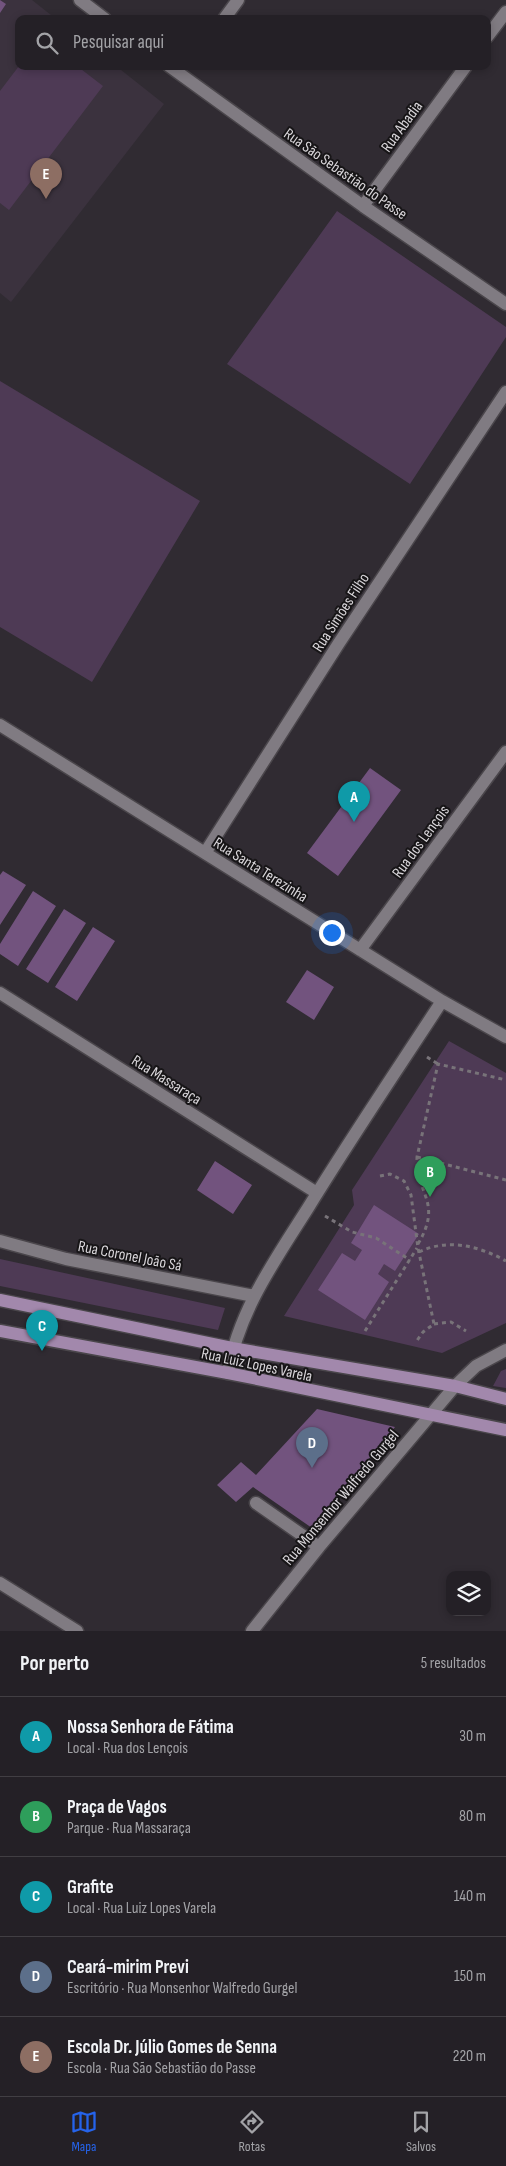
<!DOCTYPE html>
<html lang="pt">
<head>
<meta charset="utf-8">
<style>
	:root { --surface:#242026; --page:#2c282e; --text:#f1f3f6; --muted:#a3a3a7; --line:#413e43; --accent:#2563eb }
	body { margin:0; font-family:"Sofia Sans Condensed",sans-serif; background:var(--page); color:var(--text) }
	.controls { position:absolute; right:15px; bottom:15px; display:grid; overflow:hidden; border-radius:10px; box-shadow:0 2px 8px #0003 }
	.controls button { width:45px; height:45px; display:grid; place-items:center; padding:0; border:0; border-bottom:1px solid var(--line); background:var(--surface); color:var(--text); font:25px sans-serif }
	.you { position:absolute; left:331px; top:932px; width:18px; height:18px; margin:-12px; border:4px solid #fff; border-radius:50%; background:#1a73e8; box-shadow:0 0 0 8px #1a73e833 }
	.badge { display:grid; place-items:center; width:32px; height:32px; border-radius:50%; background:var(--accent); color:#fff; font-size:16px; font-weight:700 }
	.pin { position:absolute; translate:-50% -41px; filter:drop-shadow(0 1px 2px #0008) }
	.pin::after { content:''; position:absolute; top:26px; width:18px; height:15px; background:inherit; clip-path:polygon(0 0,100% 0,50% 100%) }
	.list { margin:0; padding:0; list-style:none }
	h2 { display:flex; justify-content:space-between; align-items:center; height:65px; margin:0; padding:0 20px; font-size:21px }
	h2 small { font-size:16px; font-weight:400; color:var(--muted) }
	.list li { display:grid; grid-template-columns:32px 1fr auto; gap:15px; align-items:center; box-sizing:border-box; height:80px; padding:0 20px; border-top:1px solid var(--line) }
	.list b { display:block; font-size:19px; white-space:nowrap }
	.list p { margin:0; font-size:16px; white-space:nowrap; color:var(--muted) }
	.list em { font-size:16px; font-style:normal; color:var(--muted) }
	.icon { flex:none; width:28px; height:28px; fill:none; stroke:currentColor; stroke-width:2; stroke-linecap:round; stroke-linejoin:round }
	.map { position:relative; flex:none; width:506px; height:1631px; overflow:hidden }
	.search { position:absolute; background:var(--surface); box-shadow:0 2px 8px #0003; left:15px; right:15px; top:15px; height:55px; display:flex; align-items:center; gap:12px; box-sizing:border-box; padding:0 18px; border-radius:10px; color:var(--muted); font-size:19px }
	.sheet { height:465px; background:var(--surface) }
	nav { display:flex; justify-content:space-around; align-items:center; box-sizing:border-box; height:70px; border-top:1px solid var(--line); background:var(--surface); font-size:14px; color:var(--muted) }
	nav a { display:grid; justify-items:center; gap:2px }
	nav .on { color:var(--accent) }
	.map>svg:first-child { display:block }
</style>
</head>
<body>
<div class="map">
<svg width="506" height="1631" viewBox="0 0 506 1631">
	<rect width="100%" height="100%" fill="#302b32"/>
	<path fill="#3b323e" d="M0,0H32L56,19H19V66H116L164,104L11,302L0,293Z"/>
	<path fill="#4e3a55" d="M19,66H77L103,86L9,210L0,203V91Z
		M337,211L506,327V337L410,484L227,364Z
		M0,381L200,501L92,682L0,627Z
		M449,1041L506,1073V1323L442,1353L284,1316L354,1205L352,1190Z
		M0,1259L225,1308L218,1330L0,1286Z
		M506,1369V1388L493,1386L501,1371Z"/>
	<path fill="#72537e" d="M0,0L6,4L0,13Z
		M370,768L401,790L338,876L307,853Z
		M3,871L26,885L0,925V875Z
		M33,891L56,906L18,966L0,954V944Z
		M64,909L86,923L48,983L26,969Z
		M93,927L115,941L77,1001L55,987Z
		M307,970L334,987L314,1020L286,1002Z
		M215,1161L252,1185L233,1214L197,1190Z
		M374,1205L419,1234L395,1271L384,1264L378,1274L389,1282L365,1320L318,1290L342,1253L355,1261L362,1250L351,1243Z
		M317,1409L395,1427L312,1528L253,1487L236,1502L217,1485L241,1462L256,1475Z"/>
	<g fill="none" stroke-linecap="round" stroke-linejoin="round">
		<g stroke="#4a464b" stroke-width="15">
			<path id="minor" d="M80,0L105,19
				M224,19L238,0
				M487,37L506,12
				M169,66L363,206L506,304
				M363,206L466,66
				M0,725L442,1001L506,1037
				M205,853L339,643L506,392
				M360,950L506,752
				M0,993L317,1193
				M0,1241L66,1259L254,1296
				M228,1373C238,1312 275,1260 308,1208C351,1138 397,1070 442,1001
				M256,1503L319,1547
				M0,1583L77,1631
				M252,1631L319,1547L455,1386L476,1366L506,1350"/>
		</g>
		<g stroke="#4a464b" stroke-width="15">
			<path id="major" d="M0,1300L232,1348L455,1386L506,1399
				M0,1331L228,1373L506,1430"/>
		</g>
		<path stroke="#787379" stroke-width="3" stroke-dasharray="4 4" stroke-linecap="butt" d="M427,1057L438,1064
			M417,1157L506,1180
			M380,1176L390,1174L404,1181L411,1195L418,1248L434,1324L423,1332L416,1342
			M325,1216L352,1232L376,1238L410,1260
			M418,1244C443,1202 416,1195 417,1157L438,1064L506,1080
			M419,1252C448,1238 479,1246 506,1261
			M434,1324L451,1322L466,1331
			M365,1331L417,1248"/>
		<use href="#minor" stroke="#807b82" stroke-width="12"/>
		<use href="#major" stroke="#a288ac" stroke-width="12"/>
	</g>
	<g text-anchor="middle" stroke-width="4" stroke-linejoin="round" paint-order="stroke">
		<g font-size="16" fill="#d9d6da" stroke="#171517">
			<text transform="translate(401 126) rotate(-54)" y="6">Rua Abadia</text>
			<text transform="translate(346 173) rotate(35)" y="6">Rua São Sebastião do Passe</text>
			<text transform="translate(340 612) rotate(-57)" y="6">Rua Simões Filho</text>
			<text transform="translate(420 841) rotate(-54)" y="6">Rua dos Lençois</text>
			<text transform="translate(261 869) rotate(32)" y="6">Rua Santa Terezinha</text>
			<text transform="translate(167 1079) rotate(32)" y="6">Rua Massaraça</text>
			<text transform="translate(130 1255) rotate(11)" y="6">Rua Coronel João Sá</text>
			<text transform="translate(257 1364) rotate(12)" y="6">Rua Luiz Lopes Varela</text>
			<text transform="translate(340 1497) rotate(-50)" y="6">Rua Monsenhor Walfredo Gurgel</text>
		</g>
	</g>
</svg>
<div class="controls">
<button><svg class="icon" aria-label="layers" viewBox="0 0 24 24"><path d="M12 4l9 5-9 5-9-5zM3 14l9 5 9-5"/></svg></button>
</div>
<div class="you"></div>
<div class="pin badge" style="left:354px;top:822px;background:#0f9aa8">A</div>
<div class="pin badge" style="left:430px;top:1197px;background:#2e9e5b">B</div>
<div class="pin badge" style="left:42px;top:1351px;background:#0f9aa8">C</div>
<div class="pin badge" style="left:312px;top:1468px;background:#5c6f8a">D</div>
<div class="pin badge" style="left:46px;top:199px;background:#8d6e63">E</div>
<div class="search"><svg class="icon" aria-label="search" viewBox="0 0 24 24"><circle cx="10" cy="10" r="6"/><path d="M15 15l6 6"/></svg>Pesquisar aqui</div>
</div>
<section class="sheet">
<h2>Por perto<small>5 resultados</small></h2>
<ul class="list">
<li><span class="badge" style="background:#0f9aa8">A</span><div><b>Nossa Senhora de Fátima</b><p>Local · Rua dos Lençois</p></div><em>30 m</em></li>
<li><span class="badge" style="background:#2e9e5b">B</span><div><b>Praça de Vagos</b><p>Parque · Rua Massaraça</p></div><em>80 m</em></li>
<li><span class="badge" style="background:#0f9aa8">C</span><div><b>Grafite</b><p>Local · Rua Luiz Lopes Varela</p></div><em>140 m</em></li>
<li><span class="badge" style="background:#5c6f8a">D</span><div><b>Ceará-mirim Previ</b><p>Escritório · Rua Monsenhor Walfredo Gurgel</p></div><em>150 m</em></li>
<li><span class="badge" style="background:#8d6e63">E</span><div><b>Escola Dr. Júlio Gomes de Senna</b><p>Escola · Rua São Sebastião do Passe</p></div><em>220 m</em></li>
</ul>
</section>
<nav>
<a class="on"><svg class="icon" aria-label="map" viewBox="0 0 24 24"><path d="M3 6l6-2 6 2 6-2v14l-6 2-6-2-6 2zM9 4v14M15 6v14"/></svg>Mapa</a>
<a><svg class="icon" aria-label="directions" viewBox="0 0 24 24"><path d="M12 3l9 9-9 9-9-9zM9 14v-3h6M13 9l2 2-2 2"/></svg>Rotas</a>
<a><svg class="icon" aria-label="saved" viewBox="0 0 24 24"><path d="M7 4h10v16l-5-4-5 4z"/></svg>Salvos</a>
</nav>
</body>
</html>
